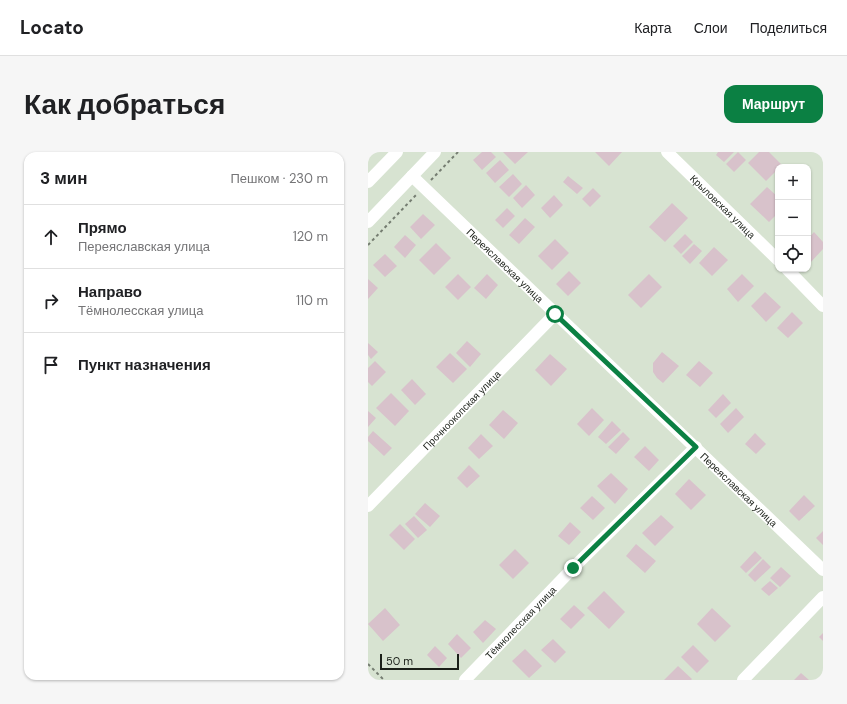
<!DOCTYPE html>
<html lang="ru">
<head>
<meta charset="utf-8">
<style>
	:root { --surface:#fff; --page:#f6f6f6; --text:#202124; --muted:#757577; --line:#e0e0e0; --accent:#0b8043 }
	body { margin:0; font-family:"DM Sans",sans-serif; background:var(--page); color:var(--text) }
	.controls { position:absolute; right:12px; top:12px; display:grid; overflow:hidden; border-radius:8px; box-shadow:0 1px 3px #0004 }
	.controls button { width:36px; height:36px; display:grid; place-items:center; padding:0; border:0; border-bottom:1px solid var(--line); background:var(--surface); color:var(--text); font:20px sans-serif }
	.scale { position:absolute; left:12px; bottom:10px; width:79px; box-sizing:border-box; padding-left:4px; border:2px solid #1b2019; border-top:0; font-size:11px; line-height:14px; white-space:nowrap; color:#1b2019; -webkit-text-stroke:3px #d7e3d1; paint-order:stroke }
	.stop { position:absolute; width:12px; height:12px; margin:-9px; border:3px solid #0b8043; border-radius:50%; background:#fff }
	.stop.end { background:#0b8043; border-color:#fff; box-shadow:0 1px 4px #0008 }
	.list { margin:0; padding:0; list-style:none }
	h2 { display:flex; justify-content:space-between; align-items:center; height:52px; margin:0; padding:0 16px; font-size:17px }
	h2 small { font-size:13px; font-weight:400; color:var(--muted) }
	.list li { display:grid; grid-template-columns:26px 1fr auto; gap:12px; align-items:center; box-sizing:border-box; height:64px; padding:0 16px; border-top:1px solid var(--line) }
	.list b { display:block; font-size:15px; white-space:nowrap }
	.list p { margin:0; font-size:13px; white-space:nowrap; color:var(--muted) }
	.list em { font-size:13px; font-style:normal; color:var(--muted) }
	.icon { flex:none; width:22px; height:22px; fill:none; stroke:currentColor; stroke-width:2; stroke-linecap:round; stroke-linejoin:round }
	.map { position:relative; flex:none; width:455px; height:528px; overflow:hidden; border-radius:12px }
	header { display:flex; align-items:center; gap:24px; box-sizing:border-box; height:56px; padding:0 20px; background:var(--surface); border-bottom:1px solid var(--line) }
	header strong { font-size:19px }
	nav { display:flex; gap:22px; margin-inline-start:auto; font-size:14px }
	.intro { display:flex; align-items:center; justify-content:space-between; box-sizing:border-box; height:96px; padding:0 24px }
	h1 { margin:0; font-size:28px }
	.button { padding:10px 18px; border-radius:12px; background:var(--accent); color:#fff; font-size:14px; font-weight:700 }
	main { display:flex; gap:24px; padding:0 24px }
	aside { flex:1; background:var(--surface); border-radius:12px; box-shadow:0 1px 3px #0004 }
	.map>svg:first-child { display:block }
</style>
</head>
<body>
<header>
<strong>Locato</strong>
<nav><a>Карта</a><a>Слои</a><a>Поделиться</a></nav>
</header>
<div class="intro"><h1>Как добраться</h1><a class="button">Маршрут</a></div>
<main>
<aside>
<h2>3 мин<small>Пешком · 230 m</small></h2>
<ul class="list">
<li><svg class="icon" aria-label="ahead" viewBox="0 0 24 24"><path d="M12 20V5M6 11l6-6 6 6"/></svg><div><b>Прямо</b><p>Переяславская улица</p></div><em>120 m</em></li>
<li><svg class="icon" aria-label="right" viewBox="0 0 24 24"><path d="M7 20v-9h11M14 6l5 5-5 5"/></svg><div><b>Направо</b><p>Тёмнолесская улица</p></div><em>110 m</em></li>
<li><svg class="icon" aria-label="arrive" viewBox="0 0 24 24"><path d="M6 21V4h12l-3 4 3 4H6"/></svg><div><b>Пункт назначения</b></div></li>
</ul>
</aside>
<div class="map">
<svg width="455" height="528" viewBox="0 0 455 528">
	<rect width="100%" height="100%" fill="#d7e3d1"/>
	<path fill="#d8c2cb" d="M114,0H123L128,5L114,18L105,8Z
		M135,0H160L147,12Z
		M227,0H254L241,14Z
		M350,0H366L356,10L348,3Z
		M370,0L378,8L366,20L358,12Z
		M391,0H401L414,13L410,15V17L398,29L380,11Z
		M132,8L141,18L127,31L118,21Z
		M145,22L154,32L141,45L131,35Z
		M200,24L215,36L209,42L195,30Z
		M158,33L167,43L154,56L145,46Z
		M399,35L410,45V61L401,70L382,52Z
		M225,36L233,44L222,55L214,47Z
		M186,43L195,53L182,66L173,56Z
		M304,51L320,66L297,90L281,75Z
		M139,56L147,64L135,76L127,68Z
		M55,62L67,73L53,87L42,75Z
		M157,66L167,75L151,92L141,83Z
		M446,80L455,90V97L442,111L440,109V87Z
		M317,82L325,90L313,102L305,94Z
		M37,83L48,93L37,106L26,95Z
		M187,87L201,101L184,118L170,104Z
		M68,91L83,106L66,123L51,108Z
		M326,92L334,99L322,112L314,104Z
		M346,95L360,108L344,124L331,111Z
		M17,102L29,114L17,125L5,113Z
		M201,119L213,131L200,144L188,132Z
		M90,122L103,135L90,148L77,135Z
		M119,122L130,133L118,147L106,136Z
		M281,122L294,135L273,156L260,143Z
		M374,122L386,134L370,150L359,137Z
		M0,127L10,136L0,147Z
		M397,140L413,155L398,170L383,154Z
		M424,160L435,171L420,186L409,176Z
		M99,189L113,202L102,215L88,201Z
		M0,191L10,200L3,207L0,203Z
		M294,200L311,214L295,231L289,226L285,220V211Z
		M82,201L99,217L85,231L68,215Z
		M182,202L199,217L183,234L167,218Z
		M7,209L18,220L4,234L0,230V216Z
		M331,209L345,221L332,235L318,223Z
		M44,227L58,242L47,253L33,238Z
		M23,241L41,259L27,274L8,256Z
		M355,242L363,251L348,266L340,258Z
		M224,256L236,268L221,284L209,272Z
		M368,256L376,265L360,281L352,272Z
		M135,258L150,271L136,287L121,273Z
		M0,259L8,266L0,275Z
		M244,269L253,278L238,292L230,285Z
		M5,279L24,296L16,304L0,289V285Z
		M255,280L262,287L248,302L240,295Z
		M387,281L398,292L388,302L377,292Z
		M113,282L125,294L111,307L100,296Z
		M277,294L291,308L281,319L266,305Z
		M101,313L112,324L99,336L89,326Z
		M243,321L260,337L247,352L229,334Z
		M321,327L338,343L323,358L307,342Z
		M436,343L447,354L431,369L421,359Z
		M224,344L237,356L225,368L212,356Z
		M57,351L72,364L62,375L47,362Z
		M293,363L306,375L287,394L274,381Z
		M46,364L59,378L50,386L37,372Z
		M202,370L213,380L201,393L190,384Z
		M32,372L47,387L36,398L21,383Z
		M455,379V393L448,386Z
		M268,392L288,409L277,421L258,404Z
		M147,397L161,411L145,427L131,413Z
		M387,399L394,406L378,421L372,415Z
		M395,407L403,415L387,430L380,423Z
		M413,415L423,424L412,435L402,426Z
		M402,429L410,436L401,444L393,437Z
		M236,439L257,460L241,477L219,456Z
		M206,453L217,463L203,477L192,467Z
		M17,456L32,473L15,489L0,472Z
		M344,456L363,474L347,490L329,472Z
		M117,468L128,477L115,491L105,480Z
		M455,481V489L451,485Z
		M89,482L103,496L93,506L80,492Z
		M185,487L198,500L187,511L173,498Z
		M325,493L341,509L329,521L313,505Z
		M67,494L79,506L71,515L59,503Z
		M157,497L174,514L161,526L144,509Z
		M310,514L324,527L323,528H296Z
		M433,521L441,528H426Z"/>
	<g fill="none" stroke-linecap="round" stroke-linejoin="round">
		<path stroke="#757d71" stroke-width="2" stroke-dasharray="3 3" stroke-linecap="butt" d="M63,28L90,0
			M0,93L49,42
			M0,512L16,528"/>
		<g stroke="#fff" stroke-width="12">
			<path id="s1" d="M299,0L410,108"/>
			<path id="s2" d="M44,24L455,418"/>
			<path d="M0,30L29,0"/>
			<path d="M0,70L67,0"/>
			<path d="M419,117L455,154"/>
			<path id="s3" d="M0,354L187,162"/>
			<path id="s4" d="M97,528L205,416L328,295"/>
			<path d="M375,528L455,445"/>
		</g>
	</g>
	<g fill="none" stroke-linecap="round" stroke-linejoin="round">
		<path stroke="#0b8043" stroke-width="5" d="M187,162L328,295L205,416"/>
	</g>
	<g text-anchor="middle" stroke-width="3.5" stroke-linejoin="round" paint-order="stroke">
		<g font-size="10" fill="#1b2019" stroke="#d7e3d1">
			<text dy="4" stroke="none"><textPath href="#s1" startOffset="78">Крыловская улица</textPath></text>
			<text dy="4" stroke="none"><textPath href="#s2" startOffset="129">Переяславская улица</textPath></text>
			<text dy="4" stroke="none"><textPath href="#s3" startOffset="134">Прочноокопская улица</textPath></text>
			<text dy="4" stroke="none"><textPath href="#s2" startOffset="453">Переяславская улица</textPath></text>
			<text dy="4" stroke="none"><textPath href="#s4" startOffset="80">Тёмнолесская улица</textPath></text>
		</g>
	</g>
</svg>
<div class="controls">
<button>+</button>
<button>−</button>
<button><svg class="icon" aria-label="locate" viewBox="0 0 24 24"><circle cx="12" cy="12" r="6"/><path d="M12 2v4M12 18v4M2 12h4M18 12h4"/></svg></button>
</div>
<div class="scale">50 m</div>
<div class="stop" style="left:187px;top:162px"></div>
<div class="stop end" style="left:205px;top:416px"></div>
</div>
</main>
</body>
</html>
